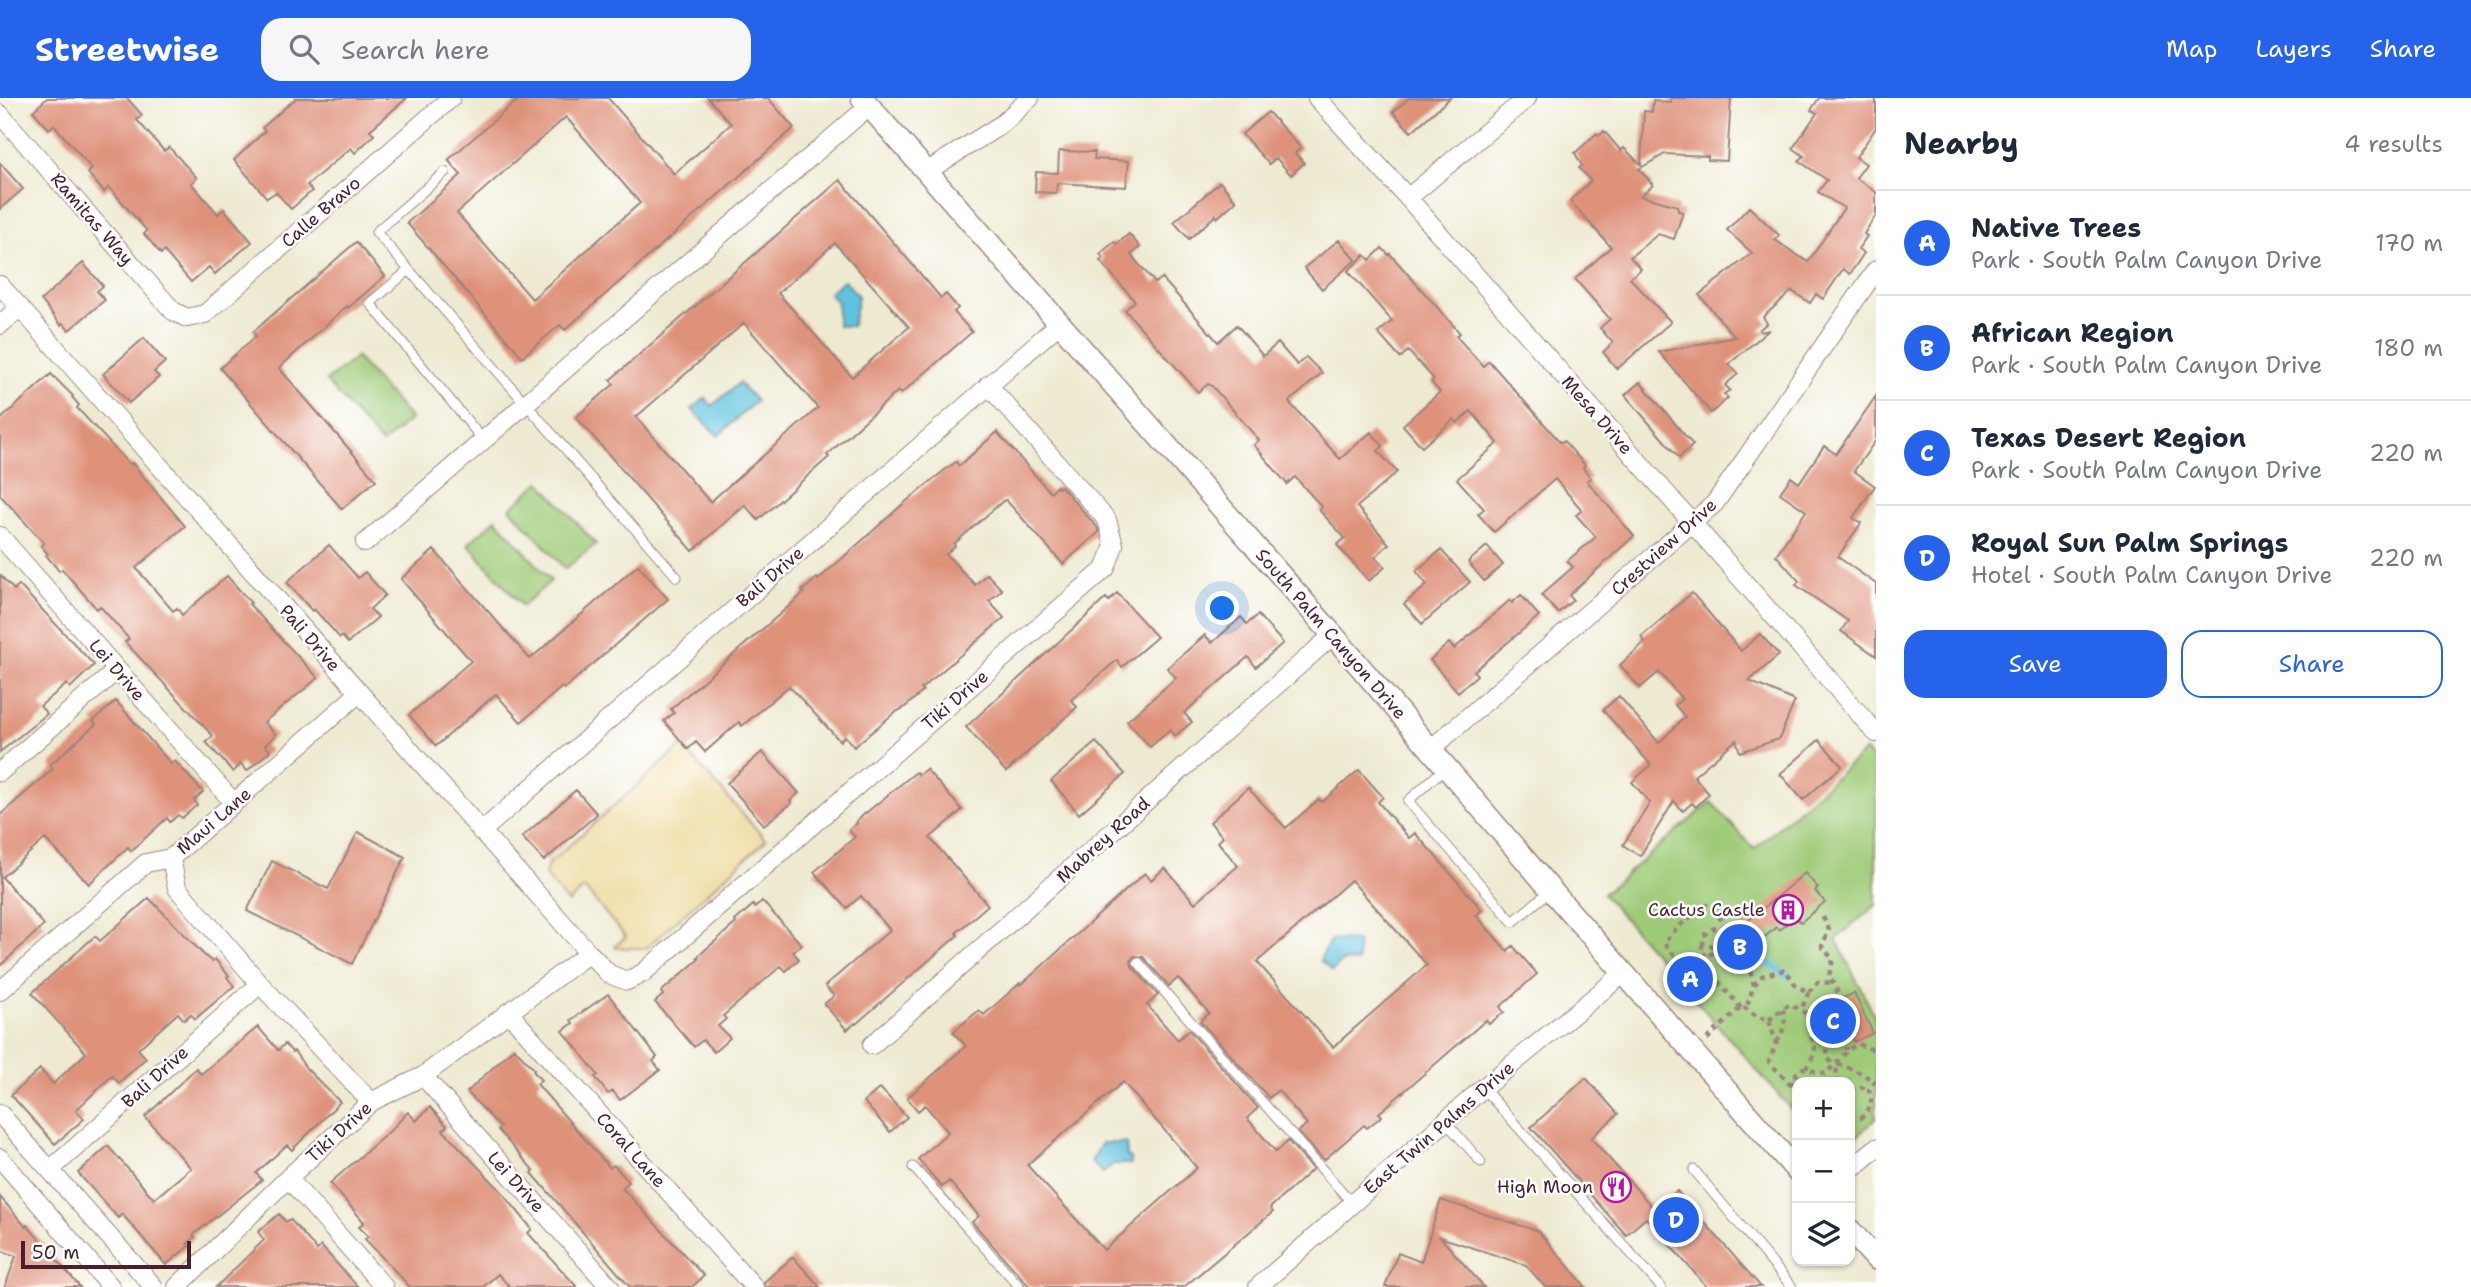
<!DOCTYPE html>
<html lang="en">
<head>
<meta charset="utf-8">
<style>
	:root { --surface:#fff; --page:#f6f6f7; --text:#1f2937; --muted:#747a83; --line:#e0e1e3; --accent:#2563eb }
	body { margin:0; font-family:"Shantell Sans",sans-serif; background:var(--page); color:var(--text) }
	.controls { position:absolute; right:21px; bottom:21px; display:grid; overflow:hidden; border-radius:14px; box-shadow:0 2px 5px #0004 }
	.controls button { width:63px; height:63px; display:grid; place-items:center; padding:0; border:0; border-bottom:2px solid var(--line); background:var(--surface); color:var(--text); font:35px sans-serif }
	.scale { position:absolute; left:21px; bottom:18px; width:170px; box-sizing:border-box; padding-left:7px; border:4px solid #4a1f2b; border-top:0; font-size:19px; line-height:24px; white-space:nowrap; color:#4a1f2b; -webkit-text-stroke:5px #fff; paint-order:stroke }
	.you { position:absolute; left:1223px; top:511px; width:24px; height:24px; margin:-18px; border:5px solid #fff; border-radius:50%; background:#1a73e8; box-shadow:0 0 0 10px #1a73e833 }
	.badge { display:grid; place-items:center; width:46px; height:46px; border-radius:50%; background:var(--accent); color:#fff; font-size:23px; font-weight:700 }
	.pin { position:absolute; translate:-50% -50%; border:4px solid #fff; box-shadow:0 2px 7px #0006 }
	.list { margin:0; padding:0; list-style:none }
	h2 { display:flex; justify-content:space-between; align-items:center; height:91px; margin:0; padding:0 28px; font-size:30px }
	h2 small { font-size:23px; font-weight:400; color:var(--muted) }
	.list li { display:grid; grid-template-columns:46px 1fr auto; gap:21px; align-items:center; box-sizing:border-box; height:105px; padding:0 28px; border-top:2px solid var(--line) }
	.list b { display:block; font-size:26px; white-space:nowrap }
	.list p { margin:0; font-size:23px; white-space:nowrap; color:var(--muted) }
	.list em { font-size:23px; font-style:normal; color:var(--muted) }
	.actions { display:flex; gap:14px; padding:21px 28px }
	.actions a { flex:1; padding:16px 0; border:2px solid var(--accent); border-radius:21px; text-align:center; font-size:24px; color:var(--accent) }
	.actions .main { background:var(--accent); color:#fff }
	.icon { flex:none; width:38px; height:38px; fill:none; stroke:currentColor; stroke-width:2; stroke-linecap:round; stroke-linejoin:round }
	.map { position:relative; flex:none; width:1876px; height:1189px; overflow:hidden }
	header { display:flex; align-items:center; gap:42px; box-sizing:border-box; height:98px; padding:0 35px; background:var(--accent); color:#fff }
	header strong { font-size:33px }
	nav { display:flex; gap:38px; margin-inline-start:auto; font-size:24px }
	.search { width:490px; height:63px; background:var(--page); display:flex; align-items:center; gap:18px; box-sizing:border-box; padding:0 24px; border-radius:21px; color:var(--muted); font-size:26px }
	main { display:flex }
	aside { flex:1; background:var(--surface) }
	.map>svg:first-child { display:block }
</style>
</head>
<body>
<header>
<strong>Streetwise</strong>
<div class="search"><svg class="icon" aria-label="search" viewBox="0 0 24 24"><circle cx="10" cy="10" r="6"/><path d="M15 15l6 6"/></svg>Search here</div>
<nav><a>Map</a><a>Layers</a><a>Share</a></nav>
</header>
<main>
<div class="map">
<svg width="1876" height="1189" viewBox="0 0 1876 1189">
	<rect width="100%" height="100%" fill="#fff"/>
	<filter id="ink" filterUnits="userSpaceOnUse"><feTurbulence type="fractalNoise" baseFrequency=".0143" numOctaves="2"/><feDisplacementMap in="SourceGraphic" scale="14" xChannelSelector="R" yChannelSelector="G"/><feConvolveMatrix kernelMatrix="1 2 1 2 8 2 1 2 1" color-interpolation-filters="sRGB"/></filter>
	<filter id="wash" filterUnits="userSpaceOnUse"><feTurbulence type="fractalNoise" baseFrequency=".00686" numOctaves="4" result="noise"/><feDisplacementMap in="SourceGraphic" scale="28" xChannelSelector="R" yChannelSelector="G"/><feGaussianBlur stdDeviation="1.57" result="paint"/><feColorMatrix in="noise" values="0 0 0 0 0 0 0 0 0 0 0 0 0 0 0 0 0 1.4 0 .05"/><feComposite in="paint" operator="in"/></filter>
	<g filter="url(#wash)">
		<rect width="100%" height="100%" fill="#eeead2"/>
		<path fill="#9fcb78" stroke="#747552" stroke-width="2" d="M356,259L411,321L382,346L326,283Z
			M540,384L596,446L565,471L510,410Z
			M496,421L551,483L522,508L468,446Z
			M1865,653L1876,666V807L1836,841L1876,921V1020L1850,1045V984H1797V1018L1603,796L1711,704L1754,751Z"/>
		<path fill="#eeda9e" stroke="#9c7c64" stroke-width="2" d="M682,648L766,742L646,850H616L615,848L626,839L584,790L568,805L545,777L548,766Z"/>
		<path fill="#61c3df" stroke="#567185" stroke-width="2" d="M844,182L858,198L852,228H838L837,204L829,195Z
			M739,285L756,303L718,338L692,311L705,300L712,308Z
			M1330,842L1357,843L1358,864L1343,863L1332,873L1320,862Z
			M1102,1045H1126L1127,1058L1131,1060V1066H1113L1103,1075L1091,1064Z"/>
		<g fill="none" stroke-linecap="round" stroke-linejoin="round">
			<path stroke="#61c3df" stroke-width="7" d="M1763,861L1788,878"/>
		</g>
		<g id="blocks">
			<path fill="#df927a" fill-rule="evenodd" d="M47,0H127L142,17L137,22L164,53L169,49L197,80L191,85L218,116L224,111L252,144L215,176L209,169L191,184L164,153L161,156L144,136L147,133L109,89L104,94L88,75L92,71L54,27L49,31L33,13Z
				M296,0H407L370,32L374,37L355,55L351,50L307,87L312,93L291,111L276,94L267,100L234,62L265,33L262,30Z
				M520,0H608L674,76L731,26L708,0H768L794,30L565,232L560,227L522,259L407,125L461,77L448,62ZM566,19L640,105L532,201L457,115Z
				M1409,0H1450L1411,34L1393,14Z
				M1671,0H1731L1727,63L1708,62V58L1665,56L1639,71L1653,87L1641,98L1678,108V113L1683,114L1674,141L1658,136L1630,159L1641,171L1630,180L1671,224L1617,271L1603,254L1613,245L1600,230L1610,221L1575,181L1611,149L1570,103L1591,83L1579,70L1582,68L1575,55L1597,35L1599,38L1604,33L1621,53L1624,50L1641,67L1644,13L1652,14L1653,3L1671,4Z
				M1819,0H1876V30L1856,59L1866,66L1856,80L1876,94V117L1864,136L1867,138L1858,151L1864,155L1850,176L1843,171L1823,201L1816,196L1810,205L1792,193L1763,219L1767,225L1759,232L1761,234L1769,232L1729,266L1738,276L1725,287L1730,292L1724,296L1728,300L1711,315L1659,254L1735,239L1699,197L1752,155L1727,132L1749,109L1779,137L1775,142L1808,164L1844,110L1818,94L1827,82L1799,63L1804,58L1793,50L1817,15L1811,12Z
				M1268,14L1301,50L1295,55L1304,65L1291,77L1276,60L1269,66L1242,36Z
				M1059,53L1095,54L1094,61L1129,63L1126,89L1057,85L1056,95L1035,94L1036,74L1058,75Z
				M0,65L23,91L0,111Z
				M840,82L941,200L946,196L958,210L954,214L972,234L901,296L898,293L827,357L829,359L758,422L745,407L693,453L576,319L614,286L610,282ZM835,145L909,229L852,279L778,195ZM744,225L818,310L710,404L636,319Z
				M1220,84L1236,103L1217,120L1216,117L1189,141L1174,124Z
				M1129,136L1140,149L1131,157L1155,185L1162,180L1218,244L1237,227L1263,258L1278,245L1297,267L1306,259L1322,275L1289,304L1340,361L1371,334L1383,348L1378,353L1397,374L1357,409L1389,446L1375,459L1385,469L1369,483L1337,447L1345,440L1319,412L1322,409L1295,379L1287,386L1254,347L1259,342L1212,288L1208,286L1198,294L1125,212L1135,203L1100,163L1104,160L1100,156L1114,144L1117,146Z
				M1339,142L1356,162L1322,191L1304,170Z
				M356,144L385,178L348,210L347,208L279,270L376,382L342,411L220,270L256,238L253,234Z
				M1382,150L1389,157L1390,156L1460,235L1456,238L1483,268L1489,263L1560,344L1564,343L1585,367L1583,370L1591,380L1587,383L1634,438L1569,497L1573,502L1558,515L1541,497L1573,469L1567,463L1596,439L1576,417L1582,412L1555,381L1494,434L1478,416L1484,411L1457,381L1498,345L1471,313L1457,325L1454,321L1422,349L1403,327L1440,294L1431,284L1434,281L1408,253L1400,260L1378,235L1392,223L1348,173L1365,157L1370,162Z
				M83,165L103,188L97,193L105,202L69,232L63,225L61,227L41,202Z
				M144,240L165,264L154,274L159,279L129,305L103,276Z
				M51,276L73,298L72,299L79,307L77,310L130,367L132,365L185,428L136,470L173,513L177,510L182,517L227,478L251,505L249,506L318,580L264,624L276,637L265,647L270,653L247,673L241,666L233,674L206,644L213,638L125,544L129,541L100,508L97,511L62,471L59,473L46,457L48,456L41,448L44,445L0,397V322Z
				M1640,284L1693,347L1679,360L1625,297Z
				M1876,298V342L1854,373L1875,388L1853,420L1861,425L1838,459L1876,486V558L1841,533L1848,523L1796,487L1799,483L1776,457L1806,413L1780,395L1791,379L1799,385L1824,348L1836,356Z
				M997,334L1050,394L1057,388L1058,390L1061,388L1097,429L1099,434L1063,466L1006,402L1003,403L954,446L955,448L946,456L975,487L987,476L1002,492L989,503L1004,520L921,591L923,593L904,610L894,615L854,649L845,638L840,643L789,588L742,628L739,624L705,654L696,644L688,651L664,623L674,615L671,611L804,495L802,493L817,480L818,482L903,406L946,371L956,364L959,368Z
				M329,447L358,480L365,474L385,497L370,511L378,519L348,545L342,538L340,540L314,511L312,513L287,484Z
				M1487,448L1503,467L1484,483L1468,464Z
				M434,452L530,561L638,467L668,501L564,591L562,589L521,624L496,596L436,648L409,617L471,563L401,481Z
				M1441,452L1470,484L1422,526L1404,506L1427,487L1416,473Z
				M0,477L14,492L19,487L94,567L70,590L67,586L40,608L47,616L0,654Z
				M1117,495L1157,539L1122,569L1117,562L1071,602L1077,609L1006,674L966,629L1089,516L1106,500L1109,503Z
				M1692,495L1741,553L1760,536L1779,557L1749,583L1795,603L1779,641L1740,654L1736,642L1694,678L1709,696L1696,709L1692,705L1683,713L1674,703L1640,758L1623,747L1650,705L1632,684L1651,667L1603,612L1619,598L1659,645L1685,619L1675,607L1682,601L1659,574L1640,590L1620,567L1645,544L1641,539Z
				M1521,497L1539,518L1474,573L1477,577L1458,594L1430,562L1449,545L1454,551L1510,502L1512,505Z
				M1258,517L1283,545L1256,569L1248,559L1184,615L1192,624L1175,638L1170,632L1150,649L1127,623L1176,580L1167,570L1205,537L1212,545L1241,519L1247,526Z
				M116,603L171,666L175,663L203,694L194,702L197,707L182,720L178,717L170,724L167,720L131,753L128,749L89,786L45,741L2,779L44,827L0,868V717L53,671L50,667L96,626L93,623Z
				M1819,642L1842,668L1803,702L1780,676Z
				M1096,644L1125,676L1079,716L1051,683Z
				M762,654L799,695L790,703L792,705L764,727L727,685Z
				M926,671L962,712L930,740L988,807L956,835L958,837L856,926L855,925L847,932L824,906L834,898L825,888L890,832L861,798L847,810L814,774L855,739L849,732L857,725L856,723L916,674L919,677Z
				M1359,672L1383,699L1378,704L1409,740L1415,735L1439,762L1482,812L1476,817L1507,853L1513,848L1537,876L1500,909L1504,914L1489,926L1486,922L1379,1015L1382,1018L1367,1030L1364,1027L1324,1062L1298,1034L1307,1026L1278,992L1269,1000L1200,923L1209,915L1178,880L1169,888L1143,859L1134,858L1131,862L1132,868L1158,897L1147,907L1178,942L1189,932L1258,1010L1247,1020L1276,1054L1288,1043L1313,1071L1270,1110L1273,1114L1184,1189H1030L972,1124L979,1118L949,1083L942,1089L918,1061L948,1034L925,1007L918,1013L907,1000L966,948L953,934L979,912L984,917L1020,885L1021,887L1145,775L1151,782L1165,770L1195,805L1238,768L1218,744L1223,739L1210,724L1248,690L1286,730L1319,701L1322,704ZM1351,782L1427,867L1333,949L1257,864ZM1123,984L1197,1070L1104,1152L1027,1067Z
				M576,692L597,716L544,763L522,739Z
				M358,734L405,759L352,866L247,813L272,763L328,791Z
				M1805,775L1818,790L1815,793L1825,804L1801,824L1795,819L1779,832L1776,829L1754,849L1738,831Z
				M149,800L204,857L212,864L215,861L229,878L227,879L234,888L195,921L191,916L184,922L178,915L138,951L146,960L119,985L112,978L76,1012L84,1021L55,1046L11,997L40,971L53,986L86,955L32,895L95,838L100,843Z
				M762,803L802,847L793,854L799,861L786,873L781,868L723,918L726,921L718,928L730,940L714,954L703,942L694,949L655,904L663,897L661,894L699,861L697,859L736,825L735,823L753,807L755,810Z
				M1854,895L1873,935L1854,944L1835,904Z
				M608,896L657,959L653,963L660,972L620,1002L613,993L608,996L595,979L598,977L563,933L573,925L571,922Z
				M258,929L278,952L285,946L292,954L294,953L306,970L340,1004L292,1052L287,1047L256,1075L262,1082L193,1137L195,1139L187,1146L189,1148L166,1167L122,1116L118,1120L78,1075L108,1048L154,1101L191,1070L145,1019L196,970L201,976Z
				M514,950L534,971L533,973L541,982L537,986L568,1022L610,1070L614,1067L629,1084L622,1090L704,1178L692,1189H630L532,1075L534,1073L498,1032L500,1029L467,994Z
				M1586,980L1618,1016L1591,1040L1655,1112L1677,1093L1761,1189H1707L1646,1120L1626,1137L1531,1029Z
				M880,990L907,1019L890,1034L864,1004Z
				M430,1009L447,1028L443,1032L502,1094L532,1131L528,1135L577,1189H510L498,1176L483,1189H410L365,1141L368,1138L359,1129L364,1124L330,1085L391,1032L408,1014L416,1023Z
				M0,1099L26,1129L27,1127L80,1189H5L16,1158L0,1152Z
				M1441,1102L1538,1133L1586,1189H1545L1526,1167L1440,1139L1484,1189H1385L1398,1155L1421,1164Z
				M279,1116L286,1124L290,1121L317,1152L321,1148L358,1189H216L264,1142L258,1134Z
				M793,1159L820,1189H765L764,1184Z"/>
		</g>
	</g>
	<g filter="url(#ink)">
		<use href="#blocks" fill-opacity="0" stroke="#9c847e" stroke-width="2"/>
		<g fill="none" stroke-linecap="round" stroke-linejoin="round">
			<g stroke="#9c847e" stroke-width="11">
				<path id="service" d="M445,74L376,134L677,479
					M409,172L370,205L483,342
					M1446,669L1408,703L1513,824L1551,792
					M1138,864L1353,1106
					M1483,990L1661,1189
					M1446,1024L1481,1064
					M913,1069L1020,1189
					M1694,1072L1792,1189"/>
			</g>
			<g stroke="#9c847e" stroke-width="20">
				<path id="minor" d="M1317,0L1408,100L1876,635
					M0,16L173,213L187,220L205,216L451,0
					M926,74L1002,26L1030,0
					M1408,100L1527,0
					M0,187L589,855L609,876L627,883L643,875L1106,470L1114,447L1107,422L988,287
					M0,227L20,209
					M0,438L234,705
					M365,445L869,8
					M1431,651L1715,405L1876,172
					M0,674L117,572
					M481,734L1059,226
					M171,760L177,790L260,886L371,1004
					M0,893L146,765L171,760L359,595
					M508,914L754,1189
					M872,947L1333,537
					M423,978L610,1189
					M0,1016L154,1189
					M0,1060L111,1189
					M50,1072L260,886
					M1850,1072L1876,1050
					M288,1080L384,1189
					M177,1189L288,1080L371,1004L423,978L589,855
					M1258,1189L1483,990L1624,875"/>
			</g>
			<g stroke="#9c847e" stroke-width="24">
				<path id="tertiary" d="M862,0L1333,537L1551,792L1797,1073
					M1850,1132L1876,1161"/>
			</g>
			<path stroke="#9c847e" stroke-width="4.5" stroke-dasharray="5 5" stroke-linecap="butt" d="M1823,819L1829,832L1822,848L1833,862L1829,877L1841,901
				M1703,846L1701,852L1706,858
				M1724,850L1703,846V838L1712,831L1725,828
				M1700,861L1724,850
				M1754,887L1762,878L1783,872L1787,874L1796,888L1809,894L1801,912
				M1809,894L1818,884L1833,885
				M1741,910L1700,862C1683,867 1673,858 1664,845L1678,829L1706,807C1722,822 1731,827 1724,850L1731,861L1750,873L1754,887L1746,911
				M1769,922L1789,906L1816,921L1828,931L1840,936L1846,944V952
				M1828,931L1827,956L1833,969
				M1707,941L1742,908L1758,919L1769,922L1776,945L1769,964L1797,993
				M1777,944C1783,935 1788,922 1782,911
				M1806,971C1808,966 1813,960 1814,955C1818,944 1805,936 1809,917
				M1839,984L1836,982L1837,966L1853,971L1876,984
				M1792,988L1796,976L1803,970L1825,976C1837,966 1844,953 1858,946L1873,952L1876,956
				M1850,991L1861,989L1869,992
				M1850,1022L1861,1020L1872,1007L1869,992L1876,980"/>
			<use href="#service" stroke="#fff" stroke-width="9"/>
			<use href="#minor" stroke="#fff" stroke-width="18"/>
			<use href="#tertiary" stroke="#fff" stroke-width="21"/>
		</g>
	</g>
	<defs>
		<g id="building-ring" transform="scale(1.575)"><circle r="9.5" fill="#fff" stroke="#b5179e" stroke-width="1.5"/><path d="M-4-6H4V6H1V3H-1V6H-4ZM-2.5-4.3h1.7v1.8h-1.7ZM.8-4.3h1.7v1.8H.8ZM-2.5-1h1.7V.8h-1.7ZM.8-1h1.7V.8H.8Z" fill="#b5179e"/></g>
		<g id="restaurant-ring" transform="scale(1.575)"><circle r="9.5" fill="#fff" stroke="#b5179e" stroke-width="1.5"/><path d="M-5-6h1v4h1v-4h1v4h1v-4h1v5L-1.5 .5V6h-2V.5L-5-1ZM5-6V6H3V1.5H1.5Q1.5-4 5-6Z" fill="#b5179e"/></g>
	</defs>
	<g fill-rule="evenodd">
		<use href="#building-ring" x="1788" y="812"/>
		<use href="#restaurant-ring" x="1616" y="1089"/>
	</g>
	<g text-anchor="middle" stroke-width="5" stroke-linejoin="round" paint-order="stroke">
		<g font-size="18" fill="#4a1f2b" stroke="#fff">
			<text transform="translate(321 114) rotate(-41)" y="6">Calle Bravo</text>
			<text transform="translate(92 121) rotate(49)" y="6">Ramitas Way</text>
			<text transform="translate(1597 317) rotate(49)" y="6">Mesa Drive</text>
			<text transform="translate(1664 449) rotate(-42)" y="6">Crestview Drive</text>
			<text transform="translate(770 479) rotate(-41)" y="6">Bali Drive</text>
			<text transform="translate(1331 536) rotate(49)" y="6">South Palm Canyon Drive</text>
			<text transform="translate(310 540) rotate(49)" y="6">Pali Drive</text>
			<text transform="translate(117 572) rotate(49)" y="6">Lei Drive</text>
			<text transform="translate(955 602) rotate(-41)" y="6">Tiki Drive</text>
			<text transform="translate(214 723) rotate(-41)" y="6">Maui Lane</text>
			<text transform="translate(1103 742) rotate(-42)" y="6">Mabrey Road</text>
			<text transform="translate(155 979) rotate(-42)" y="6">Bali Drive</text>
			<text transform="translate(1439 1030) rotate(-41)" y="6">East Twin Palms Drive</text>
			<text transform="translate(339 1034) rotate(-42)" y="6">Tiki Drive</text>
			<text transform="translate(631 1052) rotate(48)" y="6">Coral Lane</text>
			<text transform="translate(516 1084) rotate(48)" y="6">Lei Drive</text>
		</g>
		<g font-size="18" fill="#4a1f2b" stroke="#fff" text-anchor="end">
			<text x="1765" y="818">Cactus Castle</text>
			<text x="1593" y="1095">High Moon</text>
		</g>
	</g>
</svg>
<div class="controls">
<button>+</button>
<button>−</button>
<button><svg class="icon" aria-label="layers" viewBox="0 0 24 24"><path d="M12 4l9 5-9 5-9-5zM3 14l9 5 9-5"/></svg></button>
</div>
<div class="scale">50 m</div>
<div class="you"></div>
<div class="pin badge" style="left:1690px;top:881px">A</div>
<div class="pin badge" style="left:1740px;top:849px">B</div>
<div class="pin badge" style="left:1833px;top:923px">C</div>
<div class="pin badge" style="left:1676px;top:1122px">D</div>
</div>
<aside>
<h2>Nearby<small>4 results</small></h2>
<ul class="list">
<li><span class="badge">A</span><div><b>Native Trees</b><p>Park · South Palm Canyon Drive</p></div><em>170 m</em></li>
<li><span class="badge">B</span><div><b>African Region</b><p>Park · South Palm Canyon Drive</p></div><em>180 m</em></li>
<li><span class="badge">C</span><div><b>Texas Desert Region</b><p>Park · South Palm Canyon Drive</p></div><em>220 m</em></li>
<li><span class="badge">D</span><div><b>Royal Sun Palm Springs</b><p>Hotel · South Palm Canyon Drive</p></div><em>220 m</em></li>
</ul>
<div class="actions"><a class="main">Save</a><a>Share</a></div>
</aside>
</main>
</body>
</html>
